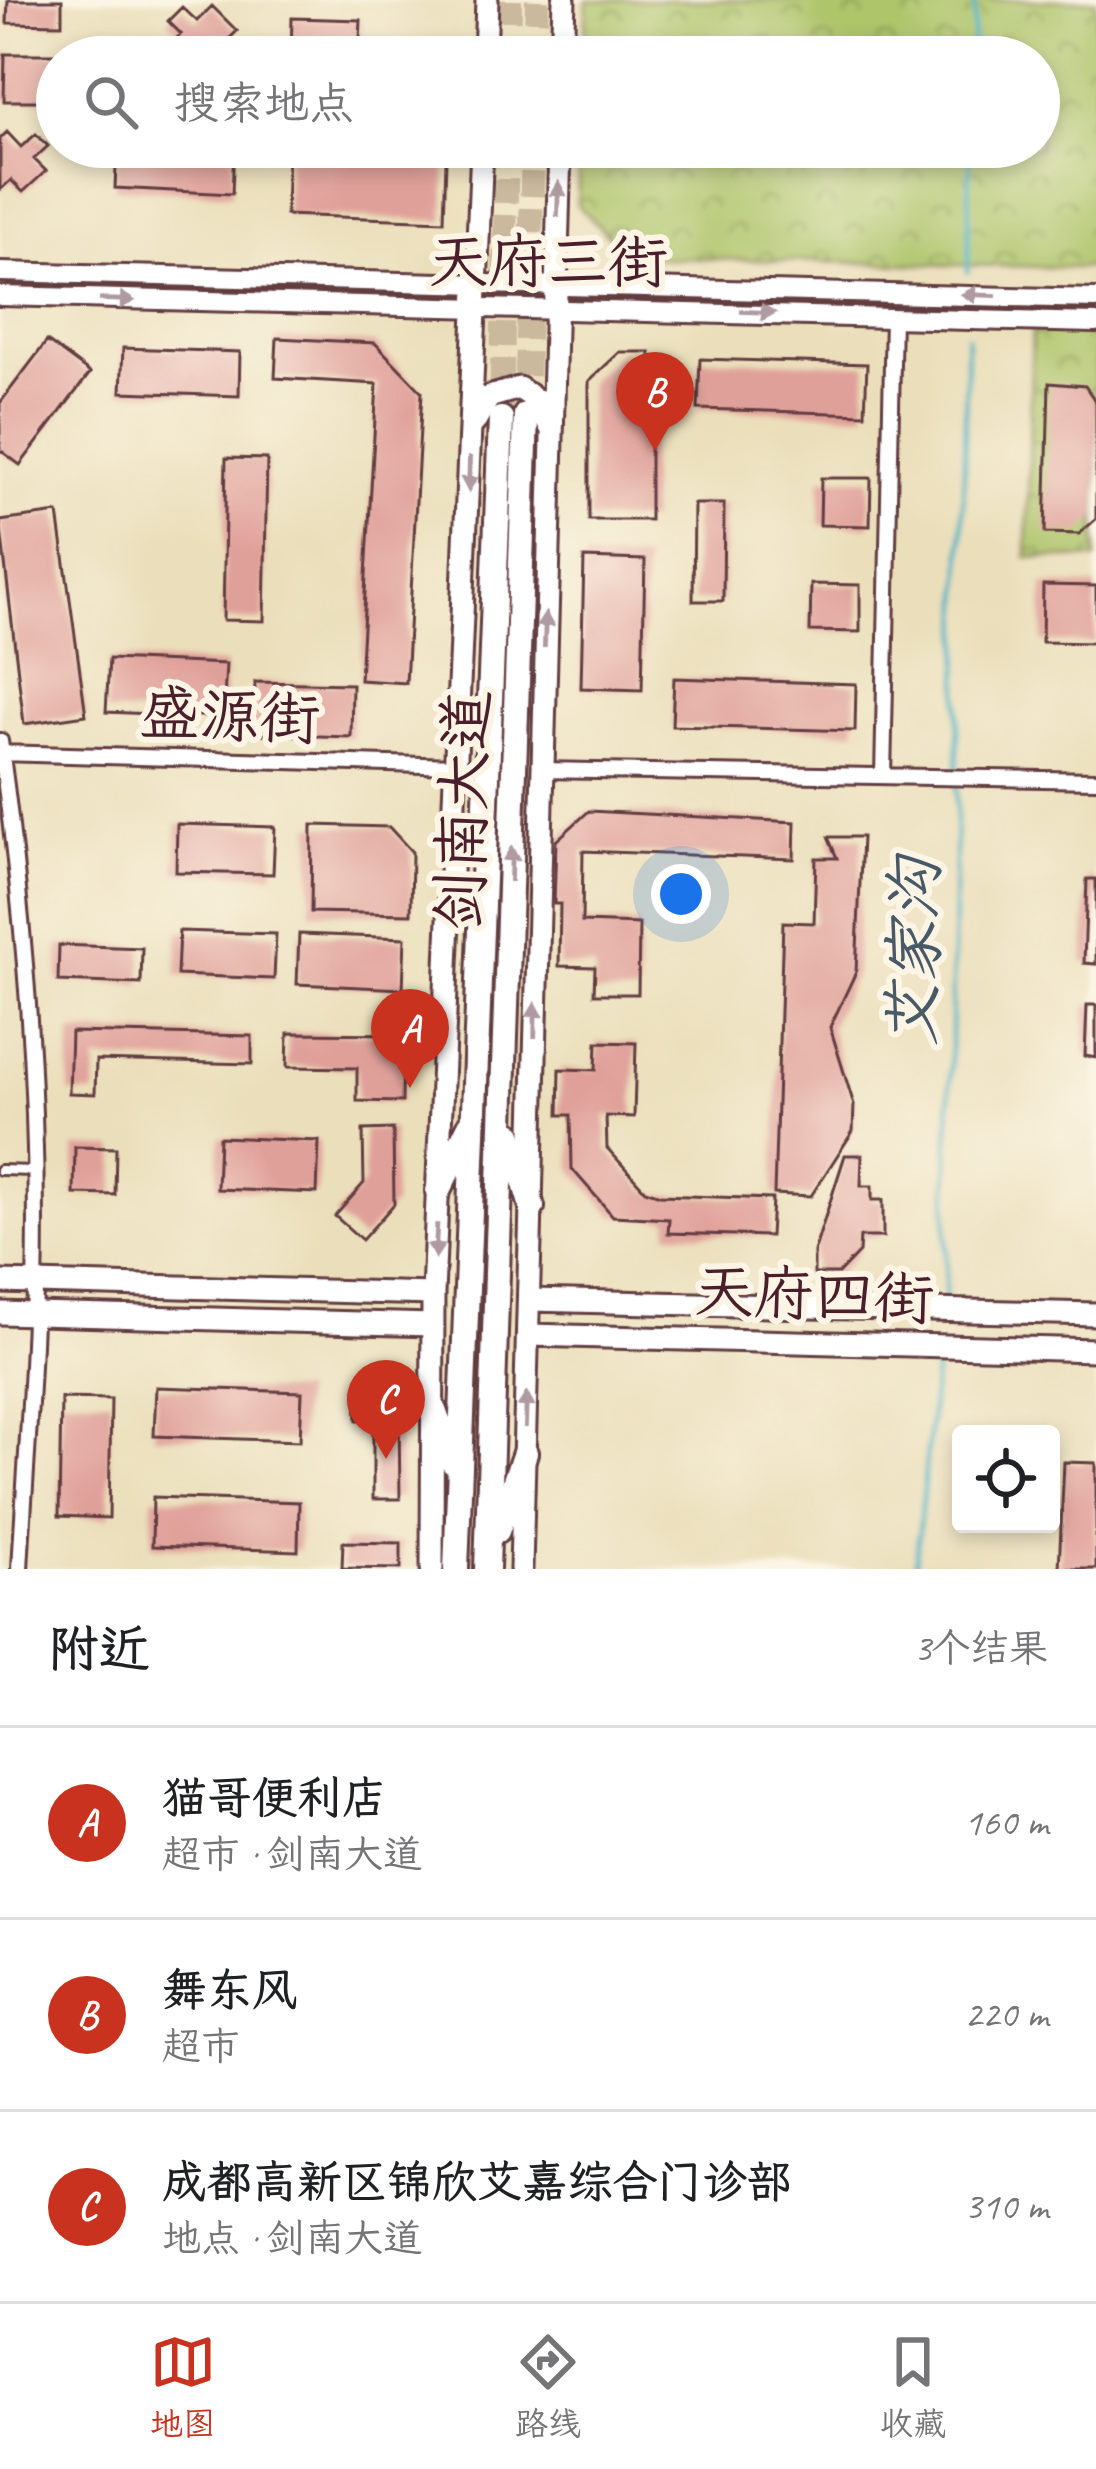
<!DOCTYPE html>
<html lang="zh">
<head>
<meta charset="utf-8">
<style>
	:root { --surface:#fff; --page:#f6f6f6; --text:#202124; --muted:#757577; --line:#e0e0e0; --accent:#c8321e }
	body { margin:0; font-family:Caveat,"LXGW WenKai TC",sans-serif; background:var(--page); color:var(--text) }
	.controls { position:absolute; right:36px; bottom:36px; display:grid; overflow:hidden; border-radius:12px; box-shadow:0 6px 18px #0003 }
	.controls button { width:108px; height:108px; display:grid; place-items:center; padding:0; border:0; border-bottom:3px solid var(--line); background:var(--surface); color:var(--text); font:60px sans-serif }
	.you { position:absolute; left:681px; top:894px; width:42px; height:42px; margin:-30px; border:9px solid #fff; border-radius:50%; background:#1a73e8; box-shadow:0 0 0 18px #1a73e833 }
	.badge { display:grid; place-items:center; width:78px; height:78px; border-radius:50%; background:var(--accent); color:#fff; font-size:39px; font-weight:700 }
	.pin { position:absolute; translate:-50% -99px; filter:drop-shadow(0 3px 6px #0008) }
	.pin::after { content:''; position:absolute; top:63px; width:42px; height:36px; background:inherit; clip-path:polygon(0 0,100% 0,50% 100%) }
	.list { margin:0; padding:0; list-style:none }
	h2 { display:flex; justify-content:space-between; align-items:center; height:156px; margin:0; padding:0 48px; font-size:51px }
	h2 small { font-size:39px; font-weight:400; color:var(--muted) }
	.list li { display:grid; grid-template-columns:78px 1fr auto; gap:36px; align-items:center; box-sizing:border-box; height:192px; padding:0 48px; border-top:3px solid var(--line) }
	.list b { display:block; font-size:45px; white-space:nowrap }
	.list p { margin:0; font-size:39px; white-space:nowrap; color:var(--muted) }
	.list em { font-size:39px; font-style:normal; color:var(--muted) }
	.icon { flex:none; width:66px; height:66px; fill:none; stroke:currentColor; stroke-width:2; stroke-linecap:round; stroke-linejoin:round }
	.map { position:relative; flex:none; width:1096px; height:1569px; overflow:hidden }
	.search { position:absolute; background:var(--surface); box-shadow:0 6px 18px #0003; left:36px; right:36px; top:36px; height:132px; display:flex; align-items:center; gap:30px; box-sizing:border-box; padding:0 42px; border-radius:66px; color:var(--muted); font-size:45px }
	.sheet { height:732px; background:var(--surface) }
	nav { display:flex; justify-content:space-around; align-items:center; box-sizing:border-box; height:168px; border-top:3px solid var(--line); background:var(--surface); font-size:33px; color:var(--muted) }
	nav a { display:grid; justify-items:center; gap:6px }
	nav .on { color:var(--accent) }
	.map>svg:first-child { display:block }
</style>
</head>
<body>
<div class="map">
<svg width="1096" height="1569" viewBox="0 0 1096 1569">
	<defs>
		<pattern id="park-crowns" width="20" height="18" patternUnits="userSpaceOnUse" patternTransform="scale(3)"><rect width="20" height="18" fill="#aec56a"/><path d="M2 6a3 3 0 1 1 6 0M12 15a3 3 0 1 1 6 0" fill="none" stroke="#909f57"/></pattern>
	</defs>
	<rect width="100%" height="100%" fill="#fcf5e5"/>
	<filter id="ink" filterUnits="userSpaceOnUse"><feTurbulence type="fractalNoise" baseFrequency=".00833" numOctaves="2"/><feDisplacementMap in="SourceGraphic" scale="24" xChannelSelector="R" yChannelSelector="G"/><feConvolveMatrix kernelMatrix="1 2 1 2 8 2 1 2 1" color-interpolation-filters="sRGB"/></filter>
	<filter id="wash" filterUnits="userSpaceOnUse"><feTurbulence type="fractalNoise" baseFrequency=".004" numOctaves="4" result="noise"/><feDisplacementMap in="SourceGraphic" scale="48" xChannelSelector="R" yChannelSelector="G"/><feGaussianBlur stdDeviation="2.7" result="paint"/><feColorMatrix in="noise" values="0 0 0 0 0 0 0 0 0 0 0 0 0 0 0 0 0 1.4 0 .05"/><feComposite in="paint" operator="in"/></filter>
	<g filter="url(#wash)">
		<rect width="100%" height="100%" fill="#ebdfbb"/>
		<path fill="url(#park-crowns)" stroke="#7c724a" stroke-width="3" d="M587,0H1096V261L1086,268L630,257L577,205L580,147H1039V57H584Z
			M1032,331L1096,333V559L1027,557Z"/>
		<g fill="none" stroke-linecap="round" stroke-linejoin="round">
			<path stroke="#46b1c4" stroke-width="4.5" d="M972,57L975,0
				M968,272L970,147
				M945,1301L967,336
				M915,1569L937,1354"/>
		</g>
		<g id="blocks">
			<path fill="#e0a09a" d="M8,0H62V24L7,23Z
				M212,6L237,31L222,46L234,57H176L167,48L181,34L168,21L182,7L197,21Z
				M292,18L361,20L359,57H291Z
				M5,54H57V101H4Z
				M7,132L21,147L36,134L48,146L34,159L46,171L23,192L11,180L0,190V139Z
				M117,147H234L232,194L115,188Z
				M288,147H356V157L446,160L444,221L286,215Z
				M277,338L375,343L422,392L406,683L360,680L377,384L275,378Z
				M47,341L90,373L20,465L0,450V403Z
				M123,348L240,352L239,396L121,392Z
				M620,352H650V520H589V381Z
				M700,359L867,364L865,414L698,409Z
				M1049,383L1085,386L1096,402V519L1079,534L1045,533Z
				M226,458L267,459L264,621L223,620Z
				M821,478H871L870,526L820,525Z
				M694,504H724L723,601H693Z
				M58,513L86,715L24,724L0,521Z
				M584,558L645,560L642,690L581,688Z
				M811,584L860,585V632L810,631Z
				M1043,585L1096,586V643L1042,642Z
				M109,659L226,664L223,717L106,712Z
				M674,678L856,684L855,731L672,726Z
				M255,682L352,684L351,737L254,734Z
				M589,811L795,822L794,859L583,851L582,922L639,924L638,994H594L595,967L559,966L560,904H554L556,841Z
				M177,824L275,827L273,874L176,872Z
				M312,825L389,827L412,852L411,914L311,912Z
				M828,837H862L856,972L830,1027L854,1105L853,1131L811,1196L774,1194L783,922L814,923L816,858H837Z
				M1087,879H1096V964L1084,963Z
				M179,931L276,934L274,979L177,975Z
				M299,934L405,938L403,989L297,984Z
				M59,945L142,948L141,984L58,981Z
				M1087,1005H1096V1058L1085,1056Z
				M71,1032L252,1036V1064L96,1060L95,1094L69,1093Z
				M288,1033L403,1034L402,1102L357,1101V1068L287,1067Z
				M597,1042L636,1043L634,1117L606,1116L607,1148L645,1190L660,1195L772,1199L770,1236L668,1233L669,1219L613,1216L572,1169L571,1115H559L560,1069L596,1070Z
				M393,1129L394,1204L362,1240L335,1216L364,1183L363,1130Z
				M219,1137L319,1141L317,1193L217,1189Z
				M75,1147L116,1148L115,1195L74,1194Z
				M845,1155H862L861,1186H872V1200H883V1237H860L859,1252L838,1274H814V1252Z
				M156,1387L302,1392L300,1441L154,1436Z
				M356,1390H380L399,1416L400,1499H373V1420H357Z
				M61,1398L111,1399L109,1518L59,1516Z
				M1064,1462L1096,1463V1569H1059Z
				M153,1497L299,1502L298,1551L152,1546Z
				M343,1542L401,1543V1569L342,1568Z"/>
		</g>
	</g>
	<g filter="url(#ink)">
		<use href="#blocks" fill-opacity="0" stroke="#623c41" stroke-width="3"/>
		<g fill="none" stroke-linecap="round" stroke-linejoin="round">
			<path stroke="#cbb99e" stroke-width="24" stroke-dasharray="24 12" stroke-linecap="butt" d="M509,57L510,0
				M535,57L537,0
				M526,412L533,147
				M501,419L507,147"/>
			<g stroke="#623c41" stroke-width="14">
				<path id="service" d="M0,1170L33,1171"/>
			</g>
			<g stroke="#623c41" stroke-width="20">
				<path id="minor" d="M0,741C25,921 40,1105 35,1287C33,1381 25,1475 20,1569
					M0,753L457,766
					M540,770L1096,780
					M883,776L893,317"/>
			</g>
			<g stroke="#623c41" stroke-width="24">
				<path id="tertiary" d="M0,272L1096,299
					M0,296L1096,323"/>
			</g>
			<g stroke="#623c41" stroke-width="27">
				<path id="secondary" d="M485,57L487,0
					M562,57L564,0
					M474,423L489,397L519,388L539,402L550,427
					M0,1282L433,1294
					M530,1300L1096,1314
					M0,1313L433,1325
					M529,1335L1096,1350
					M432,1569L433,1294L482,147
					M521,1569L560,147"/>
			</g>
			<g stroke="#623c41" stroke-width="30">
				<path id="trunk" d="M510,1134L532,1207
					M438,1191L470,1125
					M433,1408L453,1462
					M497,1531L525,1453
					M456,1569L501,419
					M487,1569L526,415"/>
			</g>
			<use href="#service" stroke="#fff" stroke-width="8"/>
			<use href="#minor" stroke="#fff" stroke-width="14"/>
			<use href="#tertiary" stroke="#fff" stroke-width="18"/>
			<use href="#secondary" stroke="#fff" stroke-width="21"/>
			<use href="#trunk" stroke="#fff" stroke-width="24"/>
		</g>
		<defs><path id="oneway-solid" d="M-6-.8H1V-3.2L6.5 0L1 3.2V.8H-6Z" transform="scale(3)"/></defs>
		<g fill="#ae9aa0">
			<use href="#oneway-solid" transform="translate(558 199) rotate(-88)"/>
			<use href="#oneway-solid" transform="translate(979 295) rotate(-178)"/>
			<use href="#oneway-solid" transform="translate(117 300) rotate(2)"/>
			<use href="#oneway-solid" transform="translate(758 312) rotate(2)"/>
			<use href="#oneway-solid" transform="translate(469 474) rotate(92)"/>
			<use href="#oneway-solid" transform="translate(545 630) rotate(-88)"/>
			<use href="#oneway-solid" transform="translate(511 864) rotate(-88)"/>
			<use href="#oneway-solid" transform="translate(535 1020) rotate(-89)"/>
			<use href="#oneway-solid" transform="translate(436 1241) rotate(93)"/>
			<use href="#oneway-solid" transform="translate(526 1410) rotate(-88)"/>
		</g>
	</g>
	<g text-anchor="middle" stroke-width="12" stroke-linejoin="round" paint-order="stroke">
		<g font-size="60" fill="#4a1f2b" stroke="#fcf5e5">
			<text x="548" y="282">天府三街</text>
			<text transform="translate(230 715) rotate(2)" y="21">盛源街</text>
			<text transform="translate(462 810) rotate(-88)" y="21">剑南大道</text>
			<text transform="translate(814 1294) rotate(2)" y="21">天府四街</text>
		</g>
		<g font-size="63" font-style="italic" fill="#485968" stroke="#fcf5e5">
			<text transform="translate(913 952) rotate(-89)" y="22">艾家沟</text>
		</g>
	</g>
</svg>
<div class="controls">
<button><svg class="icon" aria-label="locate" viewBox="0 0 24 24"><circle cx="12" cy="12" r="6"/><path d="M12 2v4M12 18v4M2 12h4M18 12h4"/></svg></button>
</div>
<div class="you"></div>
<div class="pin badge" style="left:410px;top:1088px">A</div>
<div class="pin badge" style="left:655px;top:451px">B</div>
<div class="pin badge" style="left:386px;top:1459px">C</div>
<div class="search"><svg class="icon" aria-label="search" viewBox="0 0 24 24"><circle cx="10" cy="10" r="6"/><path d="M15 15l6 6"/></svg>搜索地点</div>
</div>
<section class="sheet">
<h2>附近<small>3个结果</small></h2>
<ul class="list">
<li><span class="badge">A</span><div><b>猫哥便利店</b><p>超市 · 剑南大道</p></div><em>160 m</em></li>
<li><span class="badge">B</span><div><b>舞东风</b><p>超市</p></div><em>220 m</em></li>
<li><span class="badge">C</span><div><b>成都高新区锦欣艾嘉综合门诊部</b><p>地点 · 剑南大道</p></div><em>310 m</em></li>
</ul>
</section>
<nav>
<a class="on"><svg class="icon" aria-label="map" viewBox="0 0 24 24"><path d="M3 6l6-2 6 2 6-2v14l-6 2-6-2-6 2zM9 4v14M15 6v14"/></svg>地图</a>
<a><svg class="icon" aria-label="directions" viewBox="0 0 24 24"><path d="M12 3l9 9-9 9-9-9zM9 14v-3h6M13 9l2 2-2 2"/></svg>路线</a>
<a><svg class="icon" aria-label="saved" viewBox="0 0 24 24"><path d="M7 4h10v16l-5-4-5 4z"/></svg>收藏</a>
</nav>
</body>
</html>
